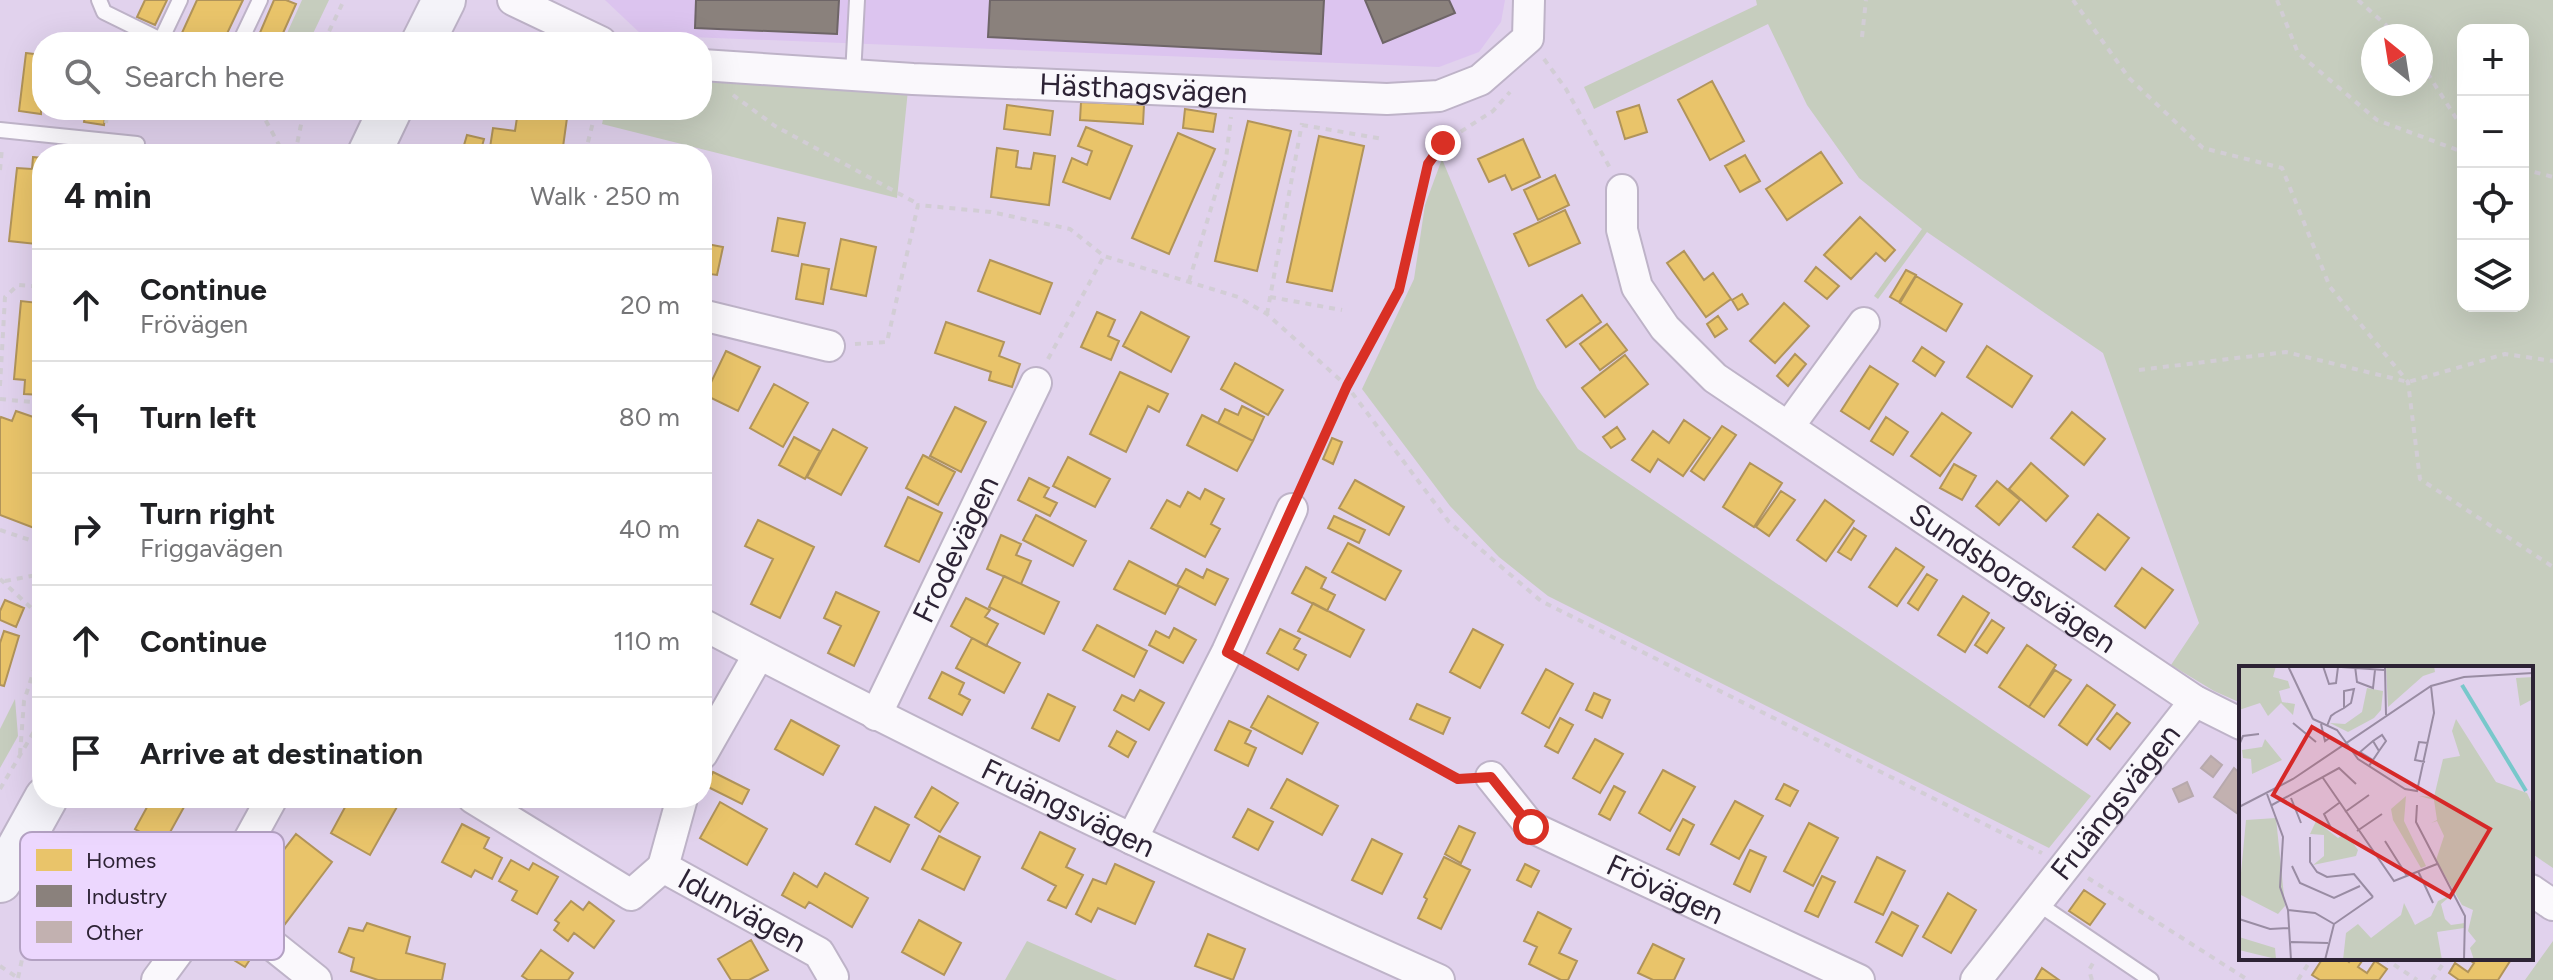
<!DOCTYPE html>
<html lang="en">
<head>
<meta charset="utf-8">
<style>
	:root { --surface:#fff; --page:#f2f2f2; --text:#202124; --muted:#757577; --line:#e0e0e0 }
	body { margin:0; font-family:Figtree,sans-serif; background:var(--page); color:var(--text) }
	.controls { position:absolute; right:24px; top:24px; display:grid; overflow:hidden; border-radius:16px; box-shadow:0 8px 32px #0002 }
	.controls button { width:72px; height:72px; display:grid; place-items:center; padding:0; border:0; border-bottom:2px solid var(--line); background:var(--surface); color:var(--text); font:40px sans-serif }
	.compass { position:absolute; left:2361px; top:24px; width:72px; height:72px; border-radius:50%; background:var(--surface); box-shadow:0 8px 32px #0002; rotate:330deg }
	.stop { position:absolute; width:24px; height:24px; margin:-18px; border:6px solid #d93025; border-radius:50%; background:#fff }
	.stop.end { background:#d93025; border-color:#fff; box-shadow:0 2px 8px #0008 }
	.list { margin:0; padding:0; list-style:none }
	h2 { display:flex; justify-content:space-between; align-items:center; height:104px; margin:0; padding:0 32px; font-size:34px }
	h2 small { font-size:26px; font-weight:400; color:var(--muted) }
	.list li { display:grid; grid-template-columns:52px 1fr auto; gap:24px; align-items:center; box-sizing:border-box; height:112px; padding:0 32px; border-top:2px solid var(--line) }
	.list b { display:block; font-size:30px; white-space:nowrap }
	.list p { margin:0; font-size:26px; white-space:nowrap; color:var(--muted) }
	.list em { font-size:26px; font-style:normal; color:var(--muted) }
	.icon { flex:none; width:44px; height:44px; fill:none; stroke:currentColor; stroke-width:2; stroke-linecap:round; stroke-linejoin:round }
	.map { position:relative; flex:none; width:2553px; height:980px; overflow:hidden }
	.search { position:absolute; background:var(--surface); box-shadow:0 8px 32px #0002; left:32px; top:32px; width:680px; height:88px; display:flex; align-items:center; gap:20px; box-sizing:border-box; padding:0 28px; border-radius:32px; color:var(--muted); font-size:30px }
	.panel { position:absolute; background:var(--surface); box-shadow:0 8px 32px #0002; left:32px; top:144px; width:680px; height:664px; border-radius:32px }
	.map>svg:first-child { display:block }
</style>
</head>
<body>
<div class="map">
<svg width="2553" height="980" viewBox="0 0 2553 980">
	<rect width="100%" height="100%" fill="#e1d2ed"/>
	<path fill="#dcc4ef" d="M605,0H1505L1501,22L1479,52L1439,67L642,35Z"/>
	<path fill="#c6cdbe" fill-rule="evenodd" d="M302,0H329L309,42H283Z
		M1756,0H2553V868L2531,853V668H2241V703L2214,691L2171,665L2199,623L2103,353L1927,232L1878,299L1874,296L1922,229L1859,178L1807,105L1768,24L1594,109L1584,87L1757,5ZM2463,30H2523V306H2463ZM2373,36H2421V84H2373Z
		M702,82L908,90L897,198L602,124L605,110H702Z
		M1442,159L1537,388L1578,449L2091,796L2049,848L1548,596L1499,557L1450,506L1362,389L1414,279L1425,205Z
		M15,699L18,736L0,768V729Z
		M1027,941L1117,980H1005Z
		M2553,941V980H2525Z"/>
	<path fill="#e9c46a" stroke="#b1945a" stroke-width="2" d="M145,0H167L155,25L137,17Z
		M197,0H243L223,42H196L181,35Z
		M274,0H286L296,4L279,42H256Z
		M26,53L42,55L41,114L19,111Z
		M1712,81L1744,141L1710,160L1678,100Z
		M1081,102L1144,105L1143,124L1080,120Z
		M1007,105L1053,111L1050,135L1004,129Z
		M1639,105L1647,132L1625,139L1617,112Z
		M1185,109L1216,114L1213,132L1183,128Z
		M86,110H106L104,125L84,122Z
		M518,111L567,118L562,154L514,147L513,154H489L493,128L515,131Z
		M1248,121L1291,131L1257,271L1215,261Z
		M1086,127L1132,146L1110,199L1063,182L1072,158L1087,165L1092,151L1078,146Z
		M1178,133L1215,149L1169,254L1132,238Z
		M467,135L484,139L480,154L462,152Z
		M1319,136L1364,146L1332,291L1287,282Z
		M1523,139L1540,177L1512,190L1505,175L1489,182L1478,159Z
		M997,148L1018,151L1016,167L1022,168L1031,169L1034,153L1055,156L1049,205L991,197Z
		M1821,152L1842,183L1787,220L1766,189Z
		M1745,155L1760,181L1740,192L1725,166Z
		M33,157L42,158V229H37L36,244L9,241L17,168L32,169Z
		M1555,175L1569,205L1538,220L1524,190Z
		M702,208L708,209L702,246Z
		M1565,210L1580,243L1529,266L1514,234Z
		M1860,217L1895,250L1885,261L1876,253L1851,279L1824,255Z
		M778,218L805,223L798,256L772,251Z
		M841,239L876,247L866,296L831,289Z
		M707,244L723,247L717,275L702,273Z
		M1684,251L1704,280L1713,273L1731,299L1706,317L1667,263Z
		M990,260L1052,283L1040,314L978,291Z
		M802,264L829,269L823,304L796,299Z
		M1816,267L1839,286L1827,299L1805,281Z
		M1906,270L1916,275L1899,302L1890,297Z
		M1916,276L1962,304L1946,331L1900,303Z
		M1742,294L1748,304L1738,310L1732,300Z
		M38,295H42V395L24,394L25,380L14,379L21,301L38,303Z
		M1582,295L1601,322L1566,347L1547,320Z
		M1784,303L1809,326L1775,363L1750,341Z
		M1097,312L1115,320L1108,336L1119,341L1111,360L1081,347Z
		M1141,312L1189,337L1171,372L1123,346Z
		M1718,316L1727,329L1715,337L1707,324Z
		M946,322L1004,342L999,356L1020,364L1012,387L989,380L991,372L935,353Z
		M1607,324L1627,350L1600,370L1580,344Z
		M1987,346L2032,376L2012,407L1967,377Z
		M1922,347L1944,362L1935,376L1913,361Z
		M726,351L760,367L738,411L705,395Z
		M1795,354L1806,364L1788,386L1777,376Z
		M1625,355L1648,384L1605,417L1582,388Z
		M1235,363L1283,390L1268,415L1221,389Z
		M1870,366L1898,384L1869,429L1841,411Z
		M1120,372L1168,394L1159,412L1148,406L1126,452L1090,434Z
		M774,384L808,403L783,447L750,428Z
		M1242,406L1264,417L1253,441L1218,423L1225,409L1238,415Z
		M955,407L986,422L961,472L930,456Z
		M16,411L42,420V531L0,515V419L1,417L12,421Z
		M2072,412L2105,439L2084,465L2051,438Z
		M1942,413L1971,433L1940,476L1911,456Z
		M1202,415L1253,441L1237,471L1187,445Z
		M1886,417L1908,432L1893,455L1871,441Z
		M1684,420L1710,438L1683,476L1658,459L1650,472L1632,460L1653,431L1669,443Z
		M1722,426L1736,435L1704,480L1691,471Z
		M1617,427L1625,439L1611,448L1603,437Z
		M833,429L867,448L841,495L807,477Z
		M794,437L820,451L805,479L779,465Z
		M1332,438L1342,442L1333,464L1323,459Z
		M923,455L955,472L938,505L906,488Z
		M1068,457L1110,479L1095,507L1053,486Z
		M1750,463L1782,483L1754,527L1723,507Z
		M2031,463L2068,496L2046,521L2009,489Z
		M1954,464L1976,476L1962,500L1940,488Z
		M1029,478L1049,488L1044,497L1057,503L1050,516L1018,500Z
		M1355,480L1404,507L1389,535L1339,508Z
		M1997,481L2020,500L1999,525L1976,506Z
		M1205,489L1224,499L1211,524L1220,529L1205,557L1151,528L1167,500L1180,507L1188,492L1200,499Z
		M1781,491L1795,500L1769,536L1756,527Z
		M908,497L942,513L919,562L885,546Z
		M1825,500L1854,521L1826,561L1797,540Z
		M2098,514L2129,538L2105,570L2073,547Z
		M1036,515L1086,541L1073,566L1023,540Z
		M1334,516L1365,530L1359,543L1328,528Z
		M758,520L814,547L780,618L751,604L773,559L745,546Z
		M1854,528L1866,536L1851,560L1838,552Z
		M1001,535L1021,544L1016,555L1031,561L1021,584L987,569Z
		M1348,543L1401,571L1385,600L1332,572Z
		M1896,548L1924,567L1897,606L1869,587Z
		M1129,561L1179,587L1165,614L1114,589Z
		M1306,567L1326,578L1321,588L1335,595L1327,611L1292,593Z
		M2142,568L2173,590L2145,628L2115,606Z
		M1186,569L1203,578L1207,569L1228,579L1215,605L1177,585Z
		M1927,574L1937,580L1918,610L1908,603Z
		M1004,576L1059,602L1044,634L989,607Z
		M836,592L879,612L854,666L828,653L841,626L824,618Z
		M1963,596L1989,613L1965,652L1938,635Z
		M966,598L990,610L985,617L998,624L986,646L951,626Z
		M5,600L24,608L16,627L0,620V611Z
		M1313,603L1364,630L1350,657L1298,631Z
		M1992,620L2004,628L1987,653L1975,645Z
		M1097,625L1147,651L1134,677L1083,650Z
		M1174,628L1196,640L1183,663L1149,645L1156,631L1169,638Z
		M1280,629L1300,639L1294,649L1306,655L1298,670L1267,653Z
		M1473,629L1503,645L1480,688L1450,672Z
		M4,631L19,636L4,686L0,685V643Z
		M972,638L1020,663L1004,693L956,668Z
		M2027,645L2056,665L2029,707L1999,687Z
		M1546,669L1573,684L1549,728L1522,713Z
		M2055,670L2071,680L2044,717L2029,707Z
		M942,672L964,683L959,694L970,700L962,715L929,698Z
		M2087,685L2115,705L2087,745L2059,725Z
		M1140,690L1164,703L1149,730L1114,710L1122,695L1134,701Z
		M1594,693L1610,700L1602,718L1586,710Z
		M1048,694L1075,707L1059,741L1032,728Z
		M1268,696L1318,723L1302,754L1251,727Z
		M1417,704L1450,718L1443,734L1410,719Z
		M2117,713L2130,723L2110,749L2097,739Z
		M1560,718L1573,725L1558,753L1545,746Z
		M791,720L839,746L823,775L775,749Z
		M1229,721L1251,731L1245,743L1256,748L1248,766L1215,750Z
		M1117,731L1136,742L1128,757L1109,746Z
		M1595,739L1623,754L1600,793L1573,778Z
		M1663,770L1695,787L1670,831L1639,813Z
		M713,772L749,790L742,804L706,786Z
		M1287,779L1338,806L1322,835L1271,808Z
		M1784,784L1798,791L1790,806L1776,799Z
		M1614,786L1625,792L1610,820L1599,814Z
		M932,787L958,803L940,832L915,817Z
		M152,798H189L163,845L135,829Z
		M350,798H402L370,855L331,833Z
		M1735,801L1763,816L1739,859L1711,844Z
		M720,802L767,829L747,865L700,838Z
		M875,807L909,825L890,862L856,844Z
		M1248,809L1273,822L1258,850L1233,837Z
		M1683,819L1694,825L1679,855L1667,849Z
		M1809,823L1838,838L1813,886L1784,871Z
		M462,824L489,838L484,848L502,858L492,879L475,870L471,877L442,862Z
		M1459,826L1475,833L1461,863L1445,854Z
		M1040,832L1075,849L1066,867L1083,875L1066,908L1048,900L1056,886L1022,868Z
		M296,834L332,862L285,924L248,897Z
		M939,836L980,857L964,890L922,869Z
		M1372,839L1402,854L1382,894L1352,880Z
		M1750,850L1766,857L1750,892L1734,884Z
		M1444,857L1470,870L1441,929L1418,918L1427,899L1424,897Z
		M1877,857L1905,871L1883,915L1855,902Z
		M511,860L529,870L533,863L558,877L537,914L512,900L517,891L499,881Z
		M1115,864L1154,882L1135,924L1098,908L1091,922L1076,914L1093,879L1106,884Z
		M1525,864L1539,871L1531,887L1517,880Z
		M794,873L817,887L825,873L868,898L852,927L809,902L805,908L782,895Z
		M1822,876L1835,882L1818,917L1805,911Z
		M2084,890L2105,904L2090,925L2069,911Z
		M1948,893L1976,910L1951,953L1923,937Z
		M571,901L583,910L589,902L614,921L594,948L574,933L568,941L554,930L559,923L555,920Z
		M1538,912L1571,929L1559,953L1577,961L1568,980H1561L1529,964L1537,947L1524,941Z
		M1892,912L1918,926L1902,956L1876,942Z
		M919,920L961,943L944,975L902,952Z
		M367,923L410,937L406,953L445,964L442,980H378L351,971L354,958L339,952L349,928L363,931Z
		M1208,934L1245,949L1233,980L1195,966Z
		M235,939L255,952L245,967L224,954Z
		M751,940L768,970L749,980H731L718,959Z
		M1653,944L1684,959L1674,980H1653L1638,973Z
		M541,950L573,973L568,980H528L522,976Z
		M2323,958H2344L2349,962L2352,958H2364L2358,967L2367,973L2375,961L2387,969L2379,980H2320L2312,975Z
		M2466,958H2512L2498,980H2459L2449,973L2455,963L2468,972L2474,963Z
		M2042,968L2059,980H2035Z"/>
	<path fill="#8a817c" stroke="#6e6567" stroke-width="2" d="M696,0H839L837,34L695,28Z
		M990,0H1324L1321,54L988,37Z
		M1365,0H1449L1455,13L1383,43Z"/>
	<path fill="#c2b1b0" stroke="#b7a9ad" stroke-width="2" d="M2211,756L2222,765L2213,777L2201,768Z
		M2234,768L2241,774V816L2214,797Z
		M2187,782L2193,796L2179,802L2173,789Z"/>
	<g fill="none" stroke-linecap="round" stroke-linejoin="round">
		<g stroke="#beb3c8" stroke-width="18">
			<path id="service" d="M99,0L104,12L165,42
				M161,40L180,0
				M240,42L260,0
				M853,75L857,0
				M0,130L137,144
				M2037,903L2151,980"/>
		</g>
		<g stroke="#beb3c8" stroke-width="34">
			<g id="minor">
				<path d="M513,0L601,42"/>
				<path id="s1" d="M702,65L913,79L1387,99L1439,96L1480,80L1528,38L1529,0"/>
				<path id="s2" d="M1622,190V230L1637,287L1665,328L1715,378L2195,701L2241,724"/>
				<path d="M702,315L829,346"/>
				<path d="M1789,426L1864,323"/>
				<path id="s3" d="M702,624C943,751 1189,869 1439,980"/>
				<path id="s4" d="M876,715L1036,383"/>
				<path d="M702,754L759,654"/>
				<path id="s5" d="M1491,777L1531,827L1859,980"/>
				<path d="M473,798L631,895L663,867"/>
				<path id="s6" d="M682,798L663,867L819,953L833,977"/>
				<path d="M1132,839L1227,652L1292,509"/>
				<path d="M2531,890L2553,905"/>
				<path d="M216,900L316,980"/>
				<path d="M157,980L216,900L272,798"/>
				<path id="s7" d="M1976,980L2195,701"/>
			</g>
		</g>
		<g stroke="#beb3c8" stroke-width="46">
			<path id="secondary" d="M423,42L444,0
				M369,154L390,110
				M0,881L46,798"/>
		</g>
		<path stroke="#d2cdd5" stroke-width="4" stroke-dasharray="6 6" stroke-linecap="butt" d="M2073,0L2129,78L2203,148L2282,168L2330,287L2408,382L2420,479L2553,567
			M2277,0L2298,53L2377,120L2463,152
			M2358,0L2398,36
			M1862,37L1866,0
			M324,42L344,0
			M1544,59L1566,89L1610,168
			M2421,63L2463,129
			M733,95L775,126L918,204
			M260,110L284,154
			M106,123L108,110
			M1302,125L1383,139
			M295,154L304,110
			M585,154L596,110
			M2523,169L2553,177
			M0,170L2,148
			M1189,281L1226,159L1231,117
			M1270,297L1342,310
			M1267,314L1302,123
			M855,344L887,342L918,205L991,212L1070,229L1104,256L1238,297L1267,314L1347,386L1449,522L1541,601L2042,853
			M1048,359L1104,256
			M2139,370L2286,352L2408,382L2505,354L2553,361
			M0,386L5,297L18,285L42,287
			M0,399L42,403
			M1302,487L1347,386L1399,290L1428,164L1443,143L1493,111L1510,92
			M0,530L42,544
			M0,579L42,618
			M5,581L42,574
			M1250,664L1458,779H1463
			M20,754L24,701L42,645
			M0,789L42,718
			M2088,878L2248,980
			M2384,958L2417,980
			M0,966L18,978
			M18,978L38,885
			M2092,980L2089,970L2093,963
			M2298,980L2312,958
			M2432,980L2447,958"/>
		<use href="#service" stroke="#faf8fc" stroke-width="14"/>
		<use href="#minor" stroke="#faf8fc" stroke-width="30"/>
		<use href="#secondary" stroke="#f4f3f9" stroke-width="42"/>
	</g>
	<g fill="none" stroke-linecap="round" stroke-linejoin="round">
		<path stroke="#d93025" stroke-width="10" d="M1443,143L1428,164L1399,290L1347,386L1227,652L1458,779L1491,777L1531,827"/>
	</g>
	<g text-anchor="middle" stroke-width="8" stroke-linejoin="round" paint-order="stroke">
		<g font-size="30" fill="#2d2335" stroke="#ecd7fe">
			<text dy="10" stroke="none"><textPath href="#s1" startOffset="442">Hästhagsvägen</textPath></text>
			<text dy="10" stroke="none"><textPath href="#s4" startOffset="184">Frodevägen</textPath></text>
			<text dy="10" stroke="none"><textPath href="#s2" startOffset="578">Sundsborgsvägen</textPath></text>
			<text dy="10" stroke="none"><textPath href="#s7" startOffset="226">Fruängsvägen</textPath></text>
			<text dy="10" stroke="none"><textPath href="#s3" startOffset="410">Fruängsvägen</textPath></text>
			<text dy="10" stroke="none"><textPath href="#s5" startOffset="212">Frövägen</textPath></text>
			<text dy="10" stroke="none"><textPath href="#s6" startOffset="162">Idunvägen</textPath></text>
		</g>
	</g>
	<g transform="translate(2239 666)">
		<rect width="294" height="294" fill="#e1d2ed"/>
		<path d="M0,0H37L34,11L49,15L51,22L40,25L43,36L56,38L54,49L42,37L29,50L21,37L0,44ZM147,0H195L196,6L184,10L149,41ZM294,11V33L281,40L277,12ZM128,22L144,25L142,44L135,52L109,66L91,57L106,58L123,46ZM217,53L257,116L288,127L294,140V294H235L231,282L237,275L229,265L234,244L223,239L197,194L205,170L198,155L192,157L198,154L195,134L180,130L195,131L204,93L221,90L213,65ZM26,73L43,94L13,108L12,93L4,92L3,84L23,81ZM167,130L165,155L187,200L182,202L154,154L152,143ZM37,152L46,240L39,248L0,228L7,154ZM77,155L99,172L107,167L119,184L117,190L74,199L85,190V169L71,168ZM214,228L202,238L206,253L212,259L226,257L225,262L198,266L203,294H104L107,267L119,258L132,272L162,249L165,237L176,259L192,250L199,235ZM0,271L36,282L37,293L0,284Z" fill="#c6cdbe"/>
		<path fill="none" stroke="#78c8cb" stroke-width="4" d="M223,19L287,125"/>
		<path fill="none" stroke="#998ca3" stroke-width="2" d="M49,0L74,53M84,0L90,18L97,17L99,1M88,0L145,4M116,0L118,16L134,22L136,4M146,2L147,49M74,53L98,64L119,93L166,123L178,125L195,47L192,20M54,57L77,76M82,58L86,75L92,71M88,60L92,50L96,47L105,42L112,37L115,23L105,25V42M0,79L4,70L20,68M134,94L121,86L134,75M186,96L176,94L180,76L189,77M130,100L140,85L147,75L143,69L134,75L140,85M84,112L155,215L198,198M28,128L44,171L41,221L49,244L52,294M52,132L62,157M33,139L100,102L117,118M178,139L177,156L226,250L225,294M0,141L54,113L192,20L225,11L294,7M106,146L130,129M92,162L85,148L100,137M118,165L143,148M71,171V196L78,206L88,211L115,208L134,231M146,175L168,210M53,200L61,217L95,232L121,220M179,205L194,237M49,244L76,247L95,258M0,253L31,263L50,262M52,276L89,277M86,294L95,258L134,231"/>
		<path fill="#d62828" fill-opacity="0.15" stroke="#d62828" stroke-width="4" d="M73,61L251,163L211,231L34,129Z"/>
		<rect width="294" height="294" fill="none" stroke="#2d2335" stroke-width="4"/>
	</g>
	<rect x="20" y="832" width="264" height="128" rx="12" fill="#ecd7fe" stroke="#b3a1c2" stroke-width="2"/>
	<rect x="36" y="849" width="36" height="22" fill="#e9c46a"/>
	<rect x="36" y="885" width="36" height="22" fill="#8a817c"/>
	<rect x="36" y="921" width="36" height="22" fill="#c2b1b0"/>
	<g font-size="22" fill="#2d2335">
		<text x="86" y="868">Homes</text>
		<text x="86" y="904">Industry</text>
		<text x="86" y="940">Other</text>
	</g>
</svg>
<div class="controls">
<button>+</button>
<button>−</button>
<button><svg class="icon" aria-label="locate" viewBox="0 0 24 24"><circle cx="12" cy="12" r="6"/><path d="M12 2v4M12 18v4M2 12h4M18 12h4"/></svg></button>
<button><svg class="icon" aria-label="layers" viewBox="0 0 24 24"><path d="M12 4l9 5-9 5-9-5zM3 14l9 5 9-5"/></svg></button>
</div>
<svg class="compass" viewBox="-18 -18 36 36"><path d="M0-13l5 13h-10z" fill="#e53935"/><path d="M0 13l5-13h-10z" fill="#757577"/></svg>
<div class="stop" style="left:1531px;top:827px"></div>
<div class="stop end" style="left:1443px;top:143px"></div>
<div class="search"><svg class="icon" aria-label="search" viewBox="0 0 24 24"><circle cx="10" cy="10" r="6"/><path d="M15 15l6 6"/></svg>Search here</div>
<section class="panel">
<h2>4 min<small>Walk · 250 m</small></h2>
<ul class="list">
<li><svg class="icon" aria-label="ahead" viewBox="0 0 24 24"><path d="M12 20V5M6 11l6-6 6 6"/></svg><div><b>Continue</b><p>Frövägen</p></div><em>20 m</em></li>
<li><svg class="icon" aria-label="left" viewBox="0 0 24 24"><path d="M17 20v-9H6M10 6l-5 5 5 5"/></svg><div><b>Turn left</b></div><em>80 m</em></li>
<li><svg class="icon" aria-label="right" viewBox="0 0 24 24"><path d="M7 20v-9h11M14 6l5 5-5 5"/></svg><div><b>Turn right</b><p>Friggavägen</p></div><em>40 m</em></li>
<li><svg class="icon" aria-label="ahead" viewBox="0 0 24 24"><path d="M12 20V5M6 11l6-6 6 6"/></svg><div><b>Continue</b></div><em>110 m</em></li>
<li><svg class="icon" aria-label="arrive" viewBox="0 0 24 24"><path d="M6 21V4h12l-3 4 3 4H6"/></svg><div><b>Arrive at destination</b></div></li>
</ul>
</section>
</div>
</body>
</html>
